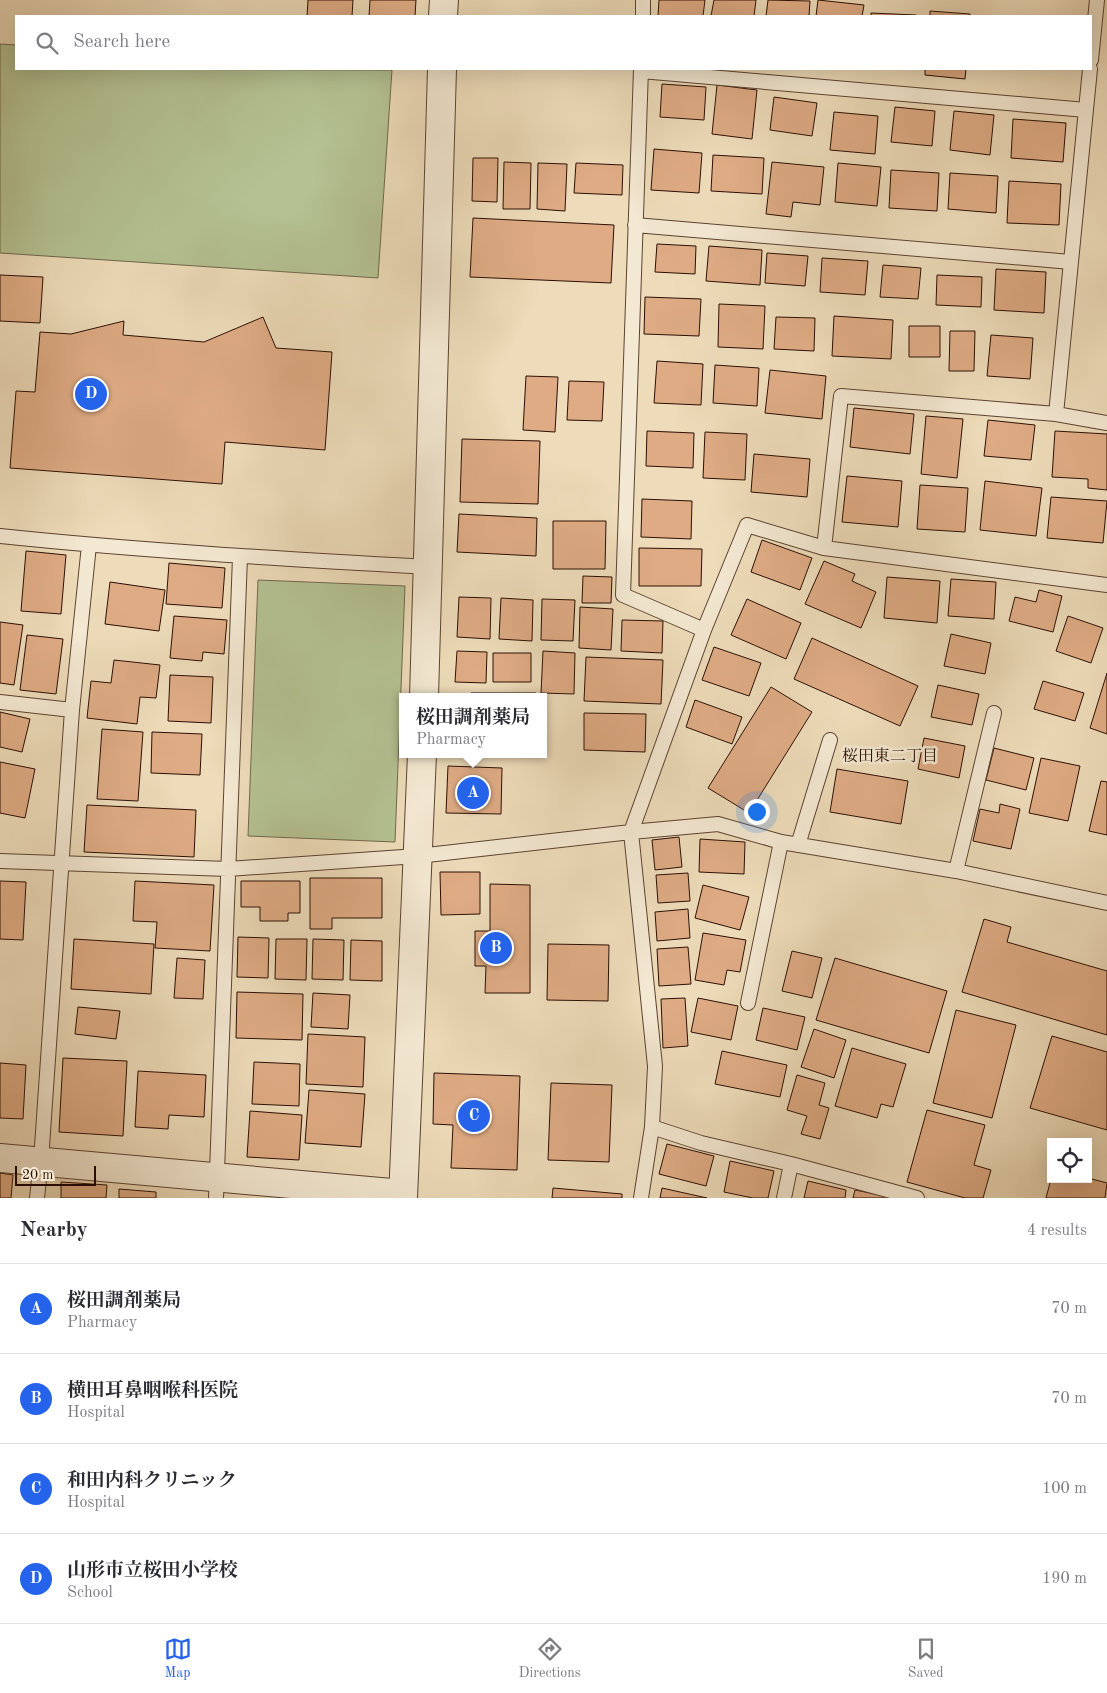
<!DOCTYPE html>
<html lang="en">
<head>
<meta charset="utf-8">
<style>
	:root { --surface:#fff; --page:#f7f7f7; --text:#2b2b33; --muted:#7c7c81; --line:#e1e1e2; --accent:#2563eb }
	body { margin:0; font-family:"Old Standard TT","Noto Serif JP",serif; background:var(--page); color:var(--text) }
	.controls { position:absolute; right:15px; bottom:15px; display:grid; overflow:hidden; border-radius:0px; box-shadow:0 5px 20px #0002 }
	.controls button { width:45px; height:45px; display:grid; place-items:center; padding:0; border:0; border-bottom:1px solid var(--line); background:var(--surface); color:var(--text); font:25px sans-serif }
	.scale { position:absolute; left:15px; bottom:12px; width:81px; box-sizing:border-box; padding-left:5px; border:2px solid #2c0f04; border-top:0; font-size:14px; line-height:18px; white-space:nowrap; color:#2c0f04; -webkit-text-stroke:4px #f3e8d2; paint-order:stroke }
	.you { position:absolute; left:756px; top:811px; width:18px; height:18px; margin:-12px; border:4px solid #fff; border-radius:50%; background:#1a73e8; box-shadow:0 0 0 8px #1a73e833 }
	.badge { display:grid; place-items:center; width:32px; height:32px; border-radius:50%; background:var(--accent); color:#fff; font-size:16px; font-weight:700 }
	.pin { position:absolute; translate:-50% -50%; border:2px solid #fff; box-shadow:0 1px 5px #0006 }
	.popup { position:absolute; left:399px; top:693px; width:148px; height:65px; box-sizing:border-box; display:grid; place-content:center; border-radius:0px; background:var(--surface); filter:drop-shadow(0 1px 4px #0005); font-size:16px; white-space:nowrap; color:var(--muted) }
	.popup b { font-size:19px; color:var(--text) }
	.popup::after { content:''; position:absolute; left:50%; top:100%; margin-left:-10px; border:10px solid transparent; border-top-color:var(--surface) }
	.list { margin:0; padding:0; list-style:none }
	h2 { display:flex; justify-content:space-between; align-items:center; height:65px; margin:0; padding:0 20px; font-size:21px }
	h2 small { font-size:16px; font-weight:400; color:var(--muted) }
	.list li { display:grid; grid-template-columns:32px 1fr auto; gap:15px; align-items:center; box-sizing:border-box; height:90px; padding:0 20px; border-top:1px solid var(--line) }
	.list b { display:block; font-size:19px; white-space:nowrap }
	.list p { margin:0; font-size:16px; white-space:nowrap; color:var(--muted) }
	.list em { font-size:16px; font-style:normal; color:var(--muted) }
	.icon { flex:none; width:28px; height:28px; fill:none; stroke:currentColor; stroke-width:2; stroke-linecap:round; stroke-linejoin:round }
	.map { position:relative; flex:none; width:1107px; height:1198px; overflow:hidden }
	.search { position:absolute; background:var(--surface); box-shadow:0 5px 20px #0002; left:15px; right:15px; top:15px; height:55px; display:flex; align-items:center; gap:12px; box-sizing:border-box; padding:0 18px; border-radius:0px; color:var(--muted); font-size:19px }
	.sheet { height:425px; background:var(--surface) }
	nav { display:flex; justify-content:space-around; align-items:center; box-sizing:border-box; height:70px; border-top:1px solid var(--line); background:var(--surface); font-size:14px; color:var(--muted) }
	nav a { display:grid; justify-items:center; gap:2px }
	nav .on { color:var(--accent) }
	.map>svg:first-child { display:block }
</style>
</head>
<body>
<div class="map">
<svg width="1107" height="1198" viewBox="0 0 1107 1198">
	<rect width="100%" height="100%" fill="#eddbb9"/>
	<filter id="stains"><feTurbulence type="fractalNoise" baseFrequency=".004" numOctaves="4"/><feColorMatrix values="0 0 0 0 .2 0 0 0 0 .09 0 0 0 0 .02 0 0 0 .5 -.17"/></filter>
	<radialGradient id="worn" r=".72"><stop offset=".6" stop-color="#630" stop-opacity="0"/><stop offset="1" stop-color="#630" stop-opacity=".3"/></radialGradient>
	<path fill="#b4c192" stroke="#70684b" d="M0,44L16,45V69L392,70L378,278L0,253Z
		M258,580L405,586L395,842L248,836Z"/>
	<path fill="#deab84" stroke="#2c0f04" d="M308,0H353L352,16H307Z
		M370,0H416L415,16H369Z
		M659,0H705L703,16H658Z
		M714,0H756L754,16H711Z
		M768,0L810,1L809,16H766Z
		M818,0L864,5L862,16H816Z
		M930,11L970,14V16H930Z
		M871,13L916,15V16H871Z
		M925,69H966L965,79L925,75Z
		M662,84L706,87L704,120L660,117Z
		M717,85L757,90L752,139L712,134Z
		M774,97L817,103L812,136L770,130Z
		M895,107L935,111L932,146L891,142Z
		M954,111L994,115L990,155L950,150Z
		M834,112L878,116L875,154L830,150Z
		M1013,119L1066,123L1063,162L1011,158Z
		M654,149L702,153L699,193L651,190Z
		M713,155L764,158L762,194L711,191Z
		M473,158H498L497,202L472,201Z
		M504,162L531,163L530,209H503Z
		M772,162L824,167L820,205L793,202L791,217L766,214Z
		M538,163L567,164L565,211L537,209Z
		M576,163L623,165L622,195L574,193Z
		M838,163L881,167L877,206L835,202Z
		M891,170L939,173L937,211L889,208Z
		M950,173L998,176L996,213L948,209Z
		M1009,181L1061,184L1059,225L1007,223Z
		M473,218L614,225L611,283L470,277Z
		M657,244L696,246L695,274L655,272Z
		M709,246L762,250L760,285L706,281Z
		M767,253L808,256L805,286L765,283Z
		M822,258L868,261L865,295L820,292Z
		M883,265L921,268L918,299L880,297Z
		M996,269L1046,272L1044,313L994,310Z
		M0,275L43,277L40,323L0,321Z
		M937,275L982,277L981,307L936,305Z
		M645,297L701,299L699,336L644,334Z
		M719,304L765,306L763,349L718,347Z
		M834,316L893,320L891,359L832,356Z
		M263,317L276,348L332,352L325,450L225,442L222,484L10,468L16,391L35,392L40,332L71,334L124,321L123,335L204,342Z
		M776,317L815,318L814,351L774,349Z
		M909,326H940V357H909Z
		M950,331H975L974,371H949Z
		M991,335L1033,338L1030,379L987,376Z
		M657,361L703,364L701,405L654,403Z
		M715,365L759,368L757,406L713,403Z
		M770,370L826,376L822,419L765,413Z
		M526,376L558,377L555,432L523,430Z
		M569,381L604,382L602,421L567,420Z
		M854,408L914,414L910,454L850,447Z
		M926,416L963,419L957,478L921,474Z
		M988,420L1035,425L1031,460L984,456Z
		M647,431L694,433L693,468L646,466Z
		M1055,431L1107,434V490L1088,488V479L1052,477Z
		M705,432L747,434L745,480L703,478Z
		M462,439L540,441L538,504L460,502Z
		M754,454L810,459L807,497L751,492Z
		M847,476L902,481L898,527L842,522Z
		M985,481L1042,488L1036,536L980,530Z
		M920,485L968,488L965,532L917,529Z
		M1051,497L1107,501L1103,543L1047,538Z
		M642,499L692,501L691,539L641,537Z
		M459,514L537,518L536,556L457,552Z
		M553,521H606L605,569H553Z
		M762,540L812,558L800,590L751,572Z
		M639,548L702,549L701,586H639Z
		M26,551L66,555L61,614L21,611Z
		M824,561L855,574L852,581L876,592L861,628L805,604Z
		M169,563L225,568L222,608L166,604Z
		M583,576L612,577L611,603H582Z
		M887,577L940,581L937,623L884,618Z
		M951,579L996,582L994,619L948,616Z
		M110,582L165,590L159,631L105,624Z
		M1039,590L1062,596L1053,632L1009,621L1015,597L1036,602Z
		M459,597L491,598L490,639L457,637Z
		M501,598L533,600L532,641L499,639Z
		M542,599L575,600L573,641L541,640Z
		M747,599L801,623L786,659L731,635Z
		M580,607L613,609L611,650L579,648Z
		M174,616L227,620L224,654L203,652L202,661L170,658Z
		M1068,616L1103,628L1091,663L1056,651Z
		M622,620L663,621L662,653L621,651Z
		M0,622L23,625L14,685L0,683Z
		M951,634L991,643L985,674L944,666Z
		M27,635L63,639L56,694L20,690Z
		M812,638L918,686L900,726L794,679Z
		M714,647L761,663L749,696L702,680Z
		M457,651L487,652L486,683L455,682Z
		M543,651L575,653L574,694L541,693Z
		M493,653H531V682H493Z
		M586,657L663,660L661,704L584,701Z
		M114,660L160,665L156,698L140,697L137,724L87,718L91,681L111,683Z
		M1107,673V734L1090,728Z
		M170,675L213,677L211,723L168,721Z
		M1043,681L1084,693L1075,721L1034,709Z
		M938,685L979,694L972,725L931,717Z
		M771,687L812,712L749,813L708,788Z
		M471,693H536V697H471Z
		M695,700L742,717L732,744L686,727Z
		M0,712L30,719L22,752L0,747Z
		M584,713L646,714L645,752L584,750Z
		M102,729L143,732L138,801L97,799Z
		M152,732L202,734L200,775L151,773Z
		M924,738L965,746L959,778L918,769Z
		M994,748L1034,758L1026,790L986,780Z
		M1041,758L1080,766L1068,821L1029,813Z
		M0,762L35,769L25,818L0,813Z
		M448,766L502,768L501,814L446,813Z
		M837,769L908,781L901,824L830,812Z
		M1101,781L1107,782V835L1089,831Z
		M1000,804L1020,809L1011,849L973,841L980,809L999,813Z
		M87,805L196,810L194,857L84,852Z
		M679,837L682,867L655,870L652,840Z
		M700,839L745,842L744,874L699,872Z
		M440,872H480V914L441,915Z
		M688,873L690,901L658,903L656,875Z
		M310,878H382V918H332V929H310Z
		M0,881L26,882L23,940L0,939Z
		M135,881L214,885L210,951L155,948L157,922L133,921Z
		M241,881H300V913H288V921H260V907H241Z
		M490,884L530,885V993H485L486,966H475V931H490Z
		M703,885L749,897L740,930L695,918Z
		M688,909L690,938L657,941L655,912Z
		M984,919L1011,927L1007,942L1107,971V1035L962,992Z
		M703,933L746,940L740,972L727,970L724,985L695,980Z
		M238,937L269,938L268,978L237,977Z
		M74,939L154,944L151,994L71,989Z
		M276,939H307L306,980L275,979Z
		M313,939L344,940L343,980L312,979Z
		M351,940L382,941V981L350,980Z
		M548,944L609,945L608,1001L547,1000Z
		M688,947L691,984L659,986L657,949Z
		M792,951L822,958L812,998L782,991Z
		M177,958L205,960L203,999L174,998Z
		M835,958L947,991L929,1053L816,1020Z
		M237,992L303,994L302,1040L236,1038Z
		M313,993L350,995L348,1029L311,1027Z
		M685,998L688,1046L663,1048L661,999Z
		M698,998L738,1006L731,1040L691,1032Z
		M78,1007L120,1011L116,1039L75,1034Z
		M763,1008L805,1017L797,1050L756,1040Z
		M956,1010L1016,1025L992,1118L933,1103Z
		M814,1029L846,1040L834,1078L801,1067Z
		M308,1034L365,1037L363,1087L306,1084Z
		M1052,1036L1107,1052V1130L1030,1108Z
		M852,1048L906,1064L893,1107L881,1104L877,1118L835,1106Z
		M722,1051L787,1065L780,1097L715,1084Z
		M63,1058L127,1061L123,1136L59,1132Z
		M254,1062L300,1064L299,1106L252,1104Z
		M0,1063L26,1065L23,1119L0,1118Z
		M138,1071L206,1075L204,1117L169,1115L168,1129L135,1127Z
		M434,1073L520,1076L517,1170L451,1168L453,1125L433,1124Z
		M797,1075L825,1083L819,1105L829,1108L820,1139L801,1134L807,1116L787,1110Z
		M551,1083L612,1085L609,1162L548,1160Z
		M309,1090L365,1094L361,1147L305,1143Z
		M927,1110L985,1125L974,1165L991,1170L983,1198H965L907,1182Z
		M250,1111L302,1115L299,1160L247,1157Z
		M667,1144L714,1156L706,1186L659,1174Z
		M730,1161L774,1171L768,1198H753L724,1192Z
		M0,1173L13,1175L11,1198H0Z
		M1088,1178L1107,1183L1105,1198H1046L1051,1179Z
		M808,1181L846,1190L845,1198H804Z
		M61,1182L107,1185L106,1198H61Z
		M553,1188L622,1194V1198H552Z
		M662,1188L707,1198H660Z
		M119,1189L156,1192V1198H119Z
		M855,1190L885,1196L884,1198H853Z"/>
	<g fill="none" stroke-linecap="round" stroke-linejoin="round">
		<g stroke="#5c4231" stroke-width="16">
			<path id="service" d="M643,16V0
				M1091,60L1097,0
				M641,69L623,595L704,630
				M641,71L1086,110
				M635,225L1071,262
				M1056,414L1107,423
				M0,536C143,551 286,559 429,567
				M824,548L841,396L1056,414L1090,69
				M0,702L72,710
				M798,845L830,740
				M0,861L228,869L418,856L631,832L718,824L781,842L956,871L1107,903
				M956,871L994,713
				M748,1003L781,842
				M652,1127L701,1143L791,1164L917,1198
				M37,1198L41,1161L72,710L89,545
				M216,1198L240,557
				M641,1198L652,1127L655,1066L631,832L704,630L747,525L824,548L1107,585
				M784,1198L791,1164"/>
		</g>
		<g stroke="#5c4231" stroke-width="30">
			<path id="minor" d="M0,1158L403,1194"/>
		</g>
		<g stroke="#5c4231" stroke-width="30">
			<path id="tertiary" d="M443,16L444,0
				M424,697L442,69
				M403,1198L422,754"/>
		</g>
		<use href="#service" stroke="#f3e8d2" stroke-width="14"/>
		<use href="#minor" stroke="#f3e8d2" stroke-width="28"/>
		<use href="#tertiary" stroke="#f3e8d2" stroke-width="28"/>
	</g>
	<g text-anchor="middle" stroke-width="5" stroke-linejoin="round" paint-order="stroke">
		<g font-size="16" fill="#2c0f04" stroke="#f3e8d2">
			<text x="890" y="761">桜田東二丁目</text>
		</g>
	</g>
	<rect width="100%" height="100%" filter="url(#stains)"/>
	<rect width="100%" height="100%" fill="url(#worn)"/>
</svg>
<div class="controls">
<button><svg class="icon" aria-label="locate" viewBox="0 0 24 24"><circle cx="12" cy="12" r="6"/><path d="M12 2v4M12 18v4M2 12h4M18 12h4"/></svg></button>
</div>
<div class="scale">20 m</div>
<div class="you"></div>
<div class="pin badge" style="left:473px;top:793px">A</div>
<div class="popup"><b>桜田調剤薬局</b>Pharmacy</div>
<div class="pin badge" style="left:496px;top:948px">B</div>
<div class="pin badge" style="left:474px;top:1116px">C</div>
<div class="pin badge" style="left:91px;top:394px">D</div>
<div class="search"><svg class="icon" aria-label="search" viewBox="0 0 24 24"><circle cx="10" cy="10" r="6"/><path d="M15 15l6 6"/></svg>Search here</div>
</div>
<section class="sheet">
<h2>Nearby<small>4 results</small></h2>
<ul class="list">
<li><span class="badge">A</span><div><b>桜田調剤薬局</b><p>Pharmacy</p></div><em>70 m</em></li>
<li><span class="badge">B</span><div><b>横田耳鼻咽喉科医院</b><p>Hospital</p></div><em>70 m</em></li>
<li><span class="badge">C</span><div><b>和田内科クリニック</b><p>Hospital</p></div><em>100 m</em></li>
<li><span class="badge">D</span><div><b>山形市立桜田小学校</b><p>School</p></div><em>190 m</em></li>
</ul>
</section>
<nav>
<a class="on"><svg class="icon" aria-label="map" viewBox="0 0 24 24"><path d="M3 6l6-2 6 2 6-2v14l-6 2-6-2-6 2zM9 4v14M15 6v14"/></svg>Map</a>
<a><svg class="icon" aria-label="directions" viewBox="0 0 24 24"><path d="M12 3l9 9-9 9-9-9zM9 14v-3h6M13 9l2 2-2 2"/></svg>Directions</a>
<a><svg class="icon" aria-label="saved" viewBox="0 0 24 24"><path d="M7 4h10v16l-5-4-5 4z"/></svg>Saved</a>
</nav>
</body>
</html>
